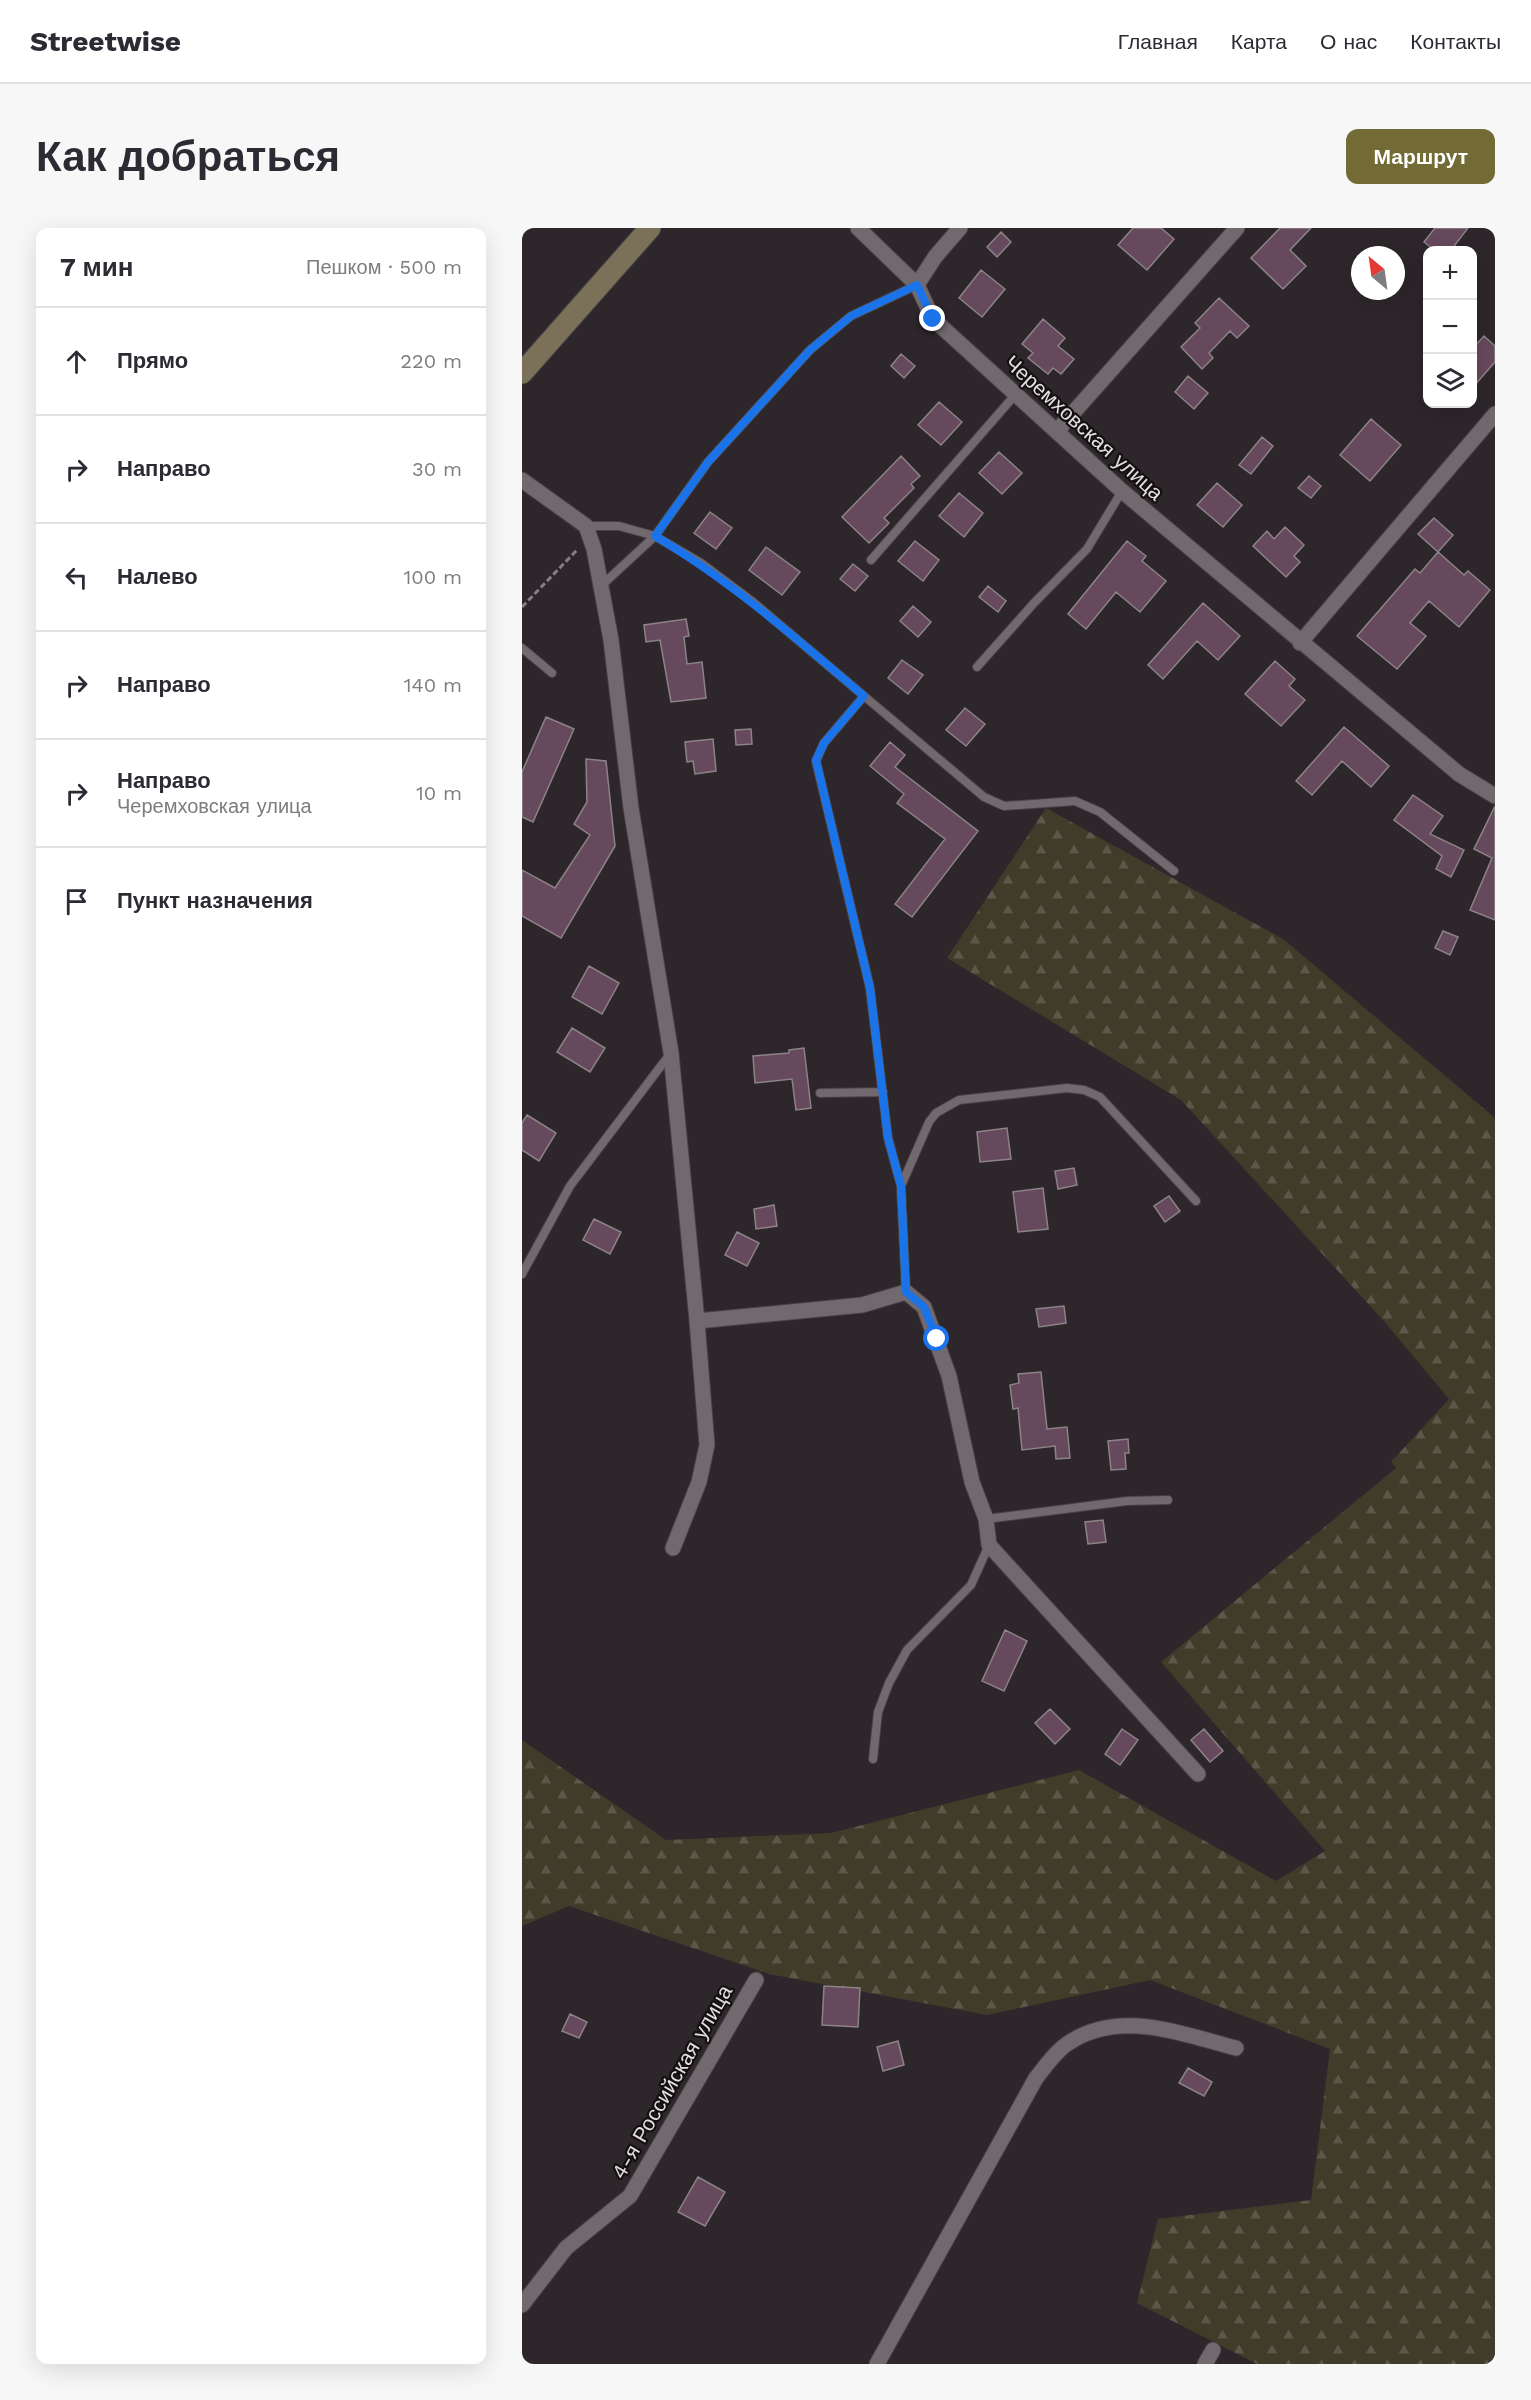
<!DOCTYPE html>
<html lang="ru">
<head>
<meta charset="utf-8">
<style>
	:root { --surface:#fff; --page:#f7f7f7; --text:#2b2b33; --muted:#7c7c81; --line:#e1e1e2; --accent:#736b36 }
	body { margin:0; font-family:"Work Sans",sans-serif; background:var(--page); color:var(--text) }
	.controls { position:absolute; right:18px; top:18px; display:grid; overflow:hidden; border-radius:12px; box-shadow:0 6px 24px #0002 }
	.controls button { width:54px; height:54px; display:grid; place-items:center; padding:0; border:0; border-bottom:2px solid var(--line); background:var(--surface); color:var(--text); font:30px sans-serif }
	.compass { position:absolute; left:829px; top:18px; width:54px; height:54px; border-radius:50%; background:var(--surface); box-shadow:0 6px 24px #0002; rotate:331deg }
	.stop { position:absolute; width:18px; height:18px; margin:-14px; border:4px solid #1a73e8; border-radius:50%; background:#fff }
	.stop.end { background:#1a73e8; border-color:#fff; box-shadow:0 2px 6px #0008 }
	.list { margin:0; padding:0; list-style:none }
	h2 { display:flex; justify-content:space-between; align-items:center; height:78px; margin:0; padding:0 24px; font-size:26px }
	h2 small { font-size:20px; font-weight:400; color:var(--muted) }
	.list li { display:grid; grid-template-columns:39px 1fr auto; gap:18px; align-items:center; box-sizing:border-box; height:108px; padding:0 24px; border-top:2px solid var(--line) }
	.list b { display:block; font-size:22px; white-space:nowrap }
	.list p { margin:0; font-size:20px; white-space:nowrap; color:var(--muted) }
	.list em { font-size:20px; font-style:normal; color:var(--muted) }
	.icon { flex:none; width:33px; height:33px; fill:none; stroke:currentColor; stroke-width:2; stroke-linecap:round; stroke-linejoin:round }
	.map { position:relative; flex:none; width:973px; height:2136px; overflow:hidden; border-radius:12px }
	header { display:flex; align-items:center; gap:36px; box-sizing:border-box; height:84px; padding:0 30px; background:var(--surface); border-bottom:2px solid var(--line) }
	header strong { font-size:28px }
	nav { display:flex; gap:33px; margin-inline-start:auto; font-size:21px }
	.intro { display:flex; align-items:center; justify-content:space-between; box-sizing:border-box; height:144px; padding:0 36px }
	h1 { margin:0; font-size:42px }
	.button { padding:15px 27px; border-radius:12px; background:var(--accent); color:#fff; font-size:21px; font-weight:700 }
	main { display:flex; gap:36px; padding:0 36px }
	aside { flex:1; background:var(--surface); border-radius:12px; box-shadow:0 6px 24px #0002 }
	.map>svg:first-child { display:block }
</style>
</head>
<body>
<header>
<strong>Streetwise</strong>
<nav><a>Главная</a><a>Карта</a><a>О нас</a><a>Контакты</a></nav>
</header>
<div class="intro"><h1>Как добраться</h1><a class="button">Маршрут</a></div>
<main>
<aside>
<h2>7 мин<small>Пешком · 500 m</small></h2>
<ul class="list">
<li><svg class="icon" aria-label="ahead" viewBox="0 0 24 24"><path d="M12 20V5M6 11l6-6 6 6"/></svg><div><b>Прямо</b></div><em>220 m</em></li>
<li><svg class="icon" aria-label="right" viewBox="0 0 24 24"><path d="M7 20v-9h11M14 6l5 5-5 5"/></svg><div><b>Направо</b></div><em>30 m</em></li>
<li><svg class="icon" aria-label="left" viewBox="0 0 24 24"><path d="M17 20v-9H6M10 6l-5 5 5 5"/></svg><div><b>Налево</b></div><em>100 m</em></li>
<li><svg class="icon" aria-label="right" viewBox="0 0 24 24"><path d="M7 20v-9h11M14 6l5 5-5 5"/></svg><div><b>Направо</b></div><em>140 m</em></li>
<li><svg class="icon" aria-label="right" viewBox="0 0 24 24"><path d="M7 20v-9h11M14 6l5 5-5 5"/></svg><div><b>Направо</b><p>Черемховская улица</p></div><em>10 m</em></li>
<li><svg class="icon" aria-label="arrive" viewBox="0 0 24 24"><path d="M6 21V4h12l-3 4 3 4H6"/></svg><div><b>Пункт назначения</b></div></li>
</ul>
</aside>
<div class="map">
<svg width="973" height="2136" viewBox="0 0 973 2136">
	<defs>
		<pattern id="forest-firs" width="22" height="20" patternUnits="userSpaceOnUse" patternTransform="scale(1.5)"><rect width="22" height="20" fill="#3f3c2a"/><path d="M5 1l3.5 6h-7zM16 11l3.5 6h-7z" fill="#5b5849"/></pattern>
	</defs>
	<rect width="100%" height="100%" fill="#2d262b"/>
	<path fill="url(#forest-firs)" d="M524,580L761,711L973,890V2136H735L615,2075L636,1991L789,1972L808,1821L628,1752L465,1787L247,1746L47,1678L0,1698V1512L144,1612L309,1605L557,1542L754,1653L803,1623L639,1434L874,1240L869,1234L927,1171L860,1091L659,872L425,730Z"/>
	<path fill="#66495c" stroke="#8c8388" stroke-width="1.5" d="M611,0H639L652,11L625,42L596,17Z
		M758,0H789L768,22L784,38L761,61L729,30Z
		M913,0H946L929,22H912L902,14Z
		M479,4L489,14L475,29L465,19Z
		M459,42L483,61L460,89L437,70Z
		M697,70L727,98L715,110L708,103L687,125L691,130L680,141L659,119L678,100L673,95Z
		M521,91L543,110L536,118L552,131L539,146L531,140L526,146L506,130L511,125L500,116Z
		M962,108L973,118V134L951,159V120Z
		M379,126L393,138L382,150L369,138Z
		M666,148L686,165L672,181L653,164Z
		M417,174L440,194L419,217L396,197Z
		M849,191L879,217L848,253L818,227Z
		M740,209L751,218L729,246L717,237Z
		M477,224L500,245L480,266L457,245Z
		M379,228L398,248L389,256L392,260L362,290L367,295L347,315L320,289Z
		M787,248L799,258L789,270L776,260Z
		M695,255L720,277L701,299L675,277Z
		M437,265L461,285L442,309L417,288Z
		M188,284L210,300L194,321L172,305Z
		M912,290L931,307L916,324L896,306Z
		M763,299L782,317L772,328L778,334L764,349L731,318L745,303L752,311Z
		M393,313L417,332L401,353L376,333Z
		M605,313L624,328L620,333L644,353L618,384L594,364L564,401L546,386Z
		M244,319L278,344L260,367L227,342Z
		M916,324L942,347L946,343L968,362L937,399L907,373L888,395L904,408L875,441L835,408L893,341L898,345Z
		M331,336L346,348L333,363L318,351Z
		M466,358L484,373L476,384L457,369Z
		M681,375L718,408L696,432L675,413L641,451L626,437Z
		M391,378L409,394L396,409L378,393Z
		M164,391L167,408L162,409L165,436L180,434L184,470L149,474L138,412L124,414L122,397Z
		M380,432L401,447L386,466L366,450Z
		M753,433L773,451L767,458L783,472L759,498L723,466Z
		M443,480L463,496L444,518L424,502Z
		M24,489L52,501L11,594L0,589V544Z
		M822,499L867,538L849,559L820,533L790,567L774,553Z
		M229,501L230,516L214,517L213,502Z
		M191,511L194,543L173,546L171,533L165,534L163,514Z
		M368,514L383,527L373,539L456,603L390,689L373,676L423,611L375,575L382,566L348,538Z
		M64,531L84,533L93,618L39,710L0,688V642L33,660L68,607L52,596L65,574Z
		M891,567L921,588L908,606L942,622L929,649L914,641L920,628L872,592Z
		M973,578V692L948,682L970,630L952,621Z
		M921,703L936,709L928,727L913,720Z
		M67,738L97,755L80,786L50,769Z
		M50,800L83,820L68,844L35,824Z
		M282,820L289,880L274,882L270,851L233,855L231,828L267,825V822Z
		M5,887L34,905L17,933L0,922V895Z
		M485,900L489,931L458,934L455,904Z
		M552,940L555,957L536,961L533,943Z
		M521,960L526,1001L496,1004L491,964Z
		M647,968L658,983L643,994L632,978Z
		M252,977L255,998L234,1001L232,981Z
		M72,991L99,1004L88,1026L61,1012Z
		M215,1004L237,1015L225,1038L203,1027Z
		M542,1078L544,1095L517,1099L514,1081Z
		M519,1144L525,1201L545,1199L548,1230L534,1231L533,1218L500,1222L496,1180L491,1181L488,1157L497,1155L496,1146Z
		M606,1211L607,1225H603L604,1241L589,1242L586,1213Z
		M581,1292L584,1314L566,1316L563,1294Z
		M483,1402L505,1413L482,1463L460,1453Z
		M528,1481L548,1501L533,1516L513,1495Z
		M600,1501L616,1512L598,1537L583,1526Z
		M682,1501L701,1523L688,1534L669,1512Z
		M302,1758L338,1760L336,1799L300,1797Z
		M48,1786L65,1794L57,1810L40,1803Z
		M376,1813L382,1837L361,1843L355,1819Z
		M666,1840L690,1854L682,1868L657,1855Z
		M176,1949L203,1964L183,1998L156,1984Z"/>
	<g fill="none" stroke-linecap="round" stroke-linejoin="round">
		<g stroke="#464144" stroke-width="10">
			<path id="lane" d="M64,298H97L133,308L179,335L231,374L342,468L302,515L294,533L348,760L366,910L379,958
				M349,332L493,167
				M79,358L133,308L186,234L288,122L329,88L395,57
				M0,420L30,445
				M455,439L512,375L565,321L600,263
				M342,468L462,569L482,578L553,573L578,584L652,643
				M298,865L361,864
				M0,1046L48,958L148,826
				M384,1064L379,958L407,894L414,885L437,872L545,860L562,862L578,869L674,973
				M464,1291L605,1273L646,1272
				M351,1531L356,1484L367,1455L385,1422L449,1357L467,1317"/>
		</g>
		<g stroke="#464144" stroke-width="17">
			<path id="street" d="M336,0L395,57L411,91L600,263L937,546L973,568
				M395,57L413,29L438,0
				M535,203L715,0
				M0,252L64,298L72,321L89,412L109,580L149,825L175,1093L185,1217L177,1254L151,1320
				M778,415L973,186
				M175,1093L340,1077L384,1064L402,1079L427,1148L450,1254L464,1291L467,1317L676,1546
				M0,2077L44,2020L108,1968L234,1752
				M355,2136L514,1850C523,1839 533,1824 545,1816C597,1780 659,1806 714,1820
				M683,2136L691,2122"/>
		</g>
		<g stroke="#464144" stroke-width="23">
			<path id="secondary" d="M0,145L128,0"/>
		</g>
		<path stroke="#847e82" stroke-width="3" stroke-dasharray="6 3" stroke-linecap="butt" d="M0,379L55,322"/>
		<use href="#lane" stroke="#72696e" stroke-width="8"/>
		<use href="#street" stroke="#72696e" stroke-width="15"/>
		<use href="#secondary" stroke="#7b7159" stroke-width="21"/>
	</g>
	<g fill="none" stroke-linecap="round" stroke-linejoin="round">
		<path stroke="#1a73e8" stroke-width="8" d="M411,91L395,57L329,88L288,122L186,234L133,308C209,353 275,411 342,468L302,515L294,532L348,760L366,910L379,958L384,1064L402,1079L415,1111"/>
	</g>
	<g text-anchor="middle" stroke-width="4.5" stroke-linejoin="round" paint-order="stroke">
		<g font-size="21" fill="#e3dee1" stroke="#131012">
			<text transform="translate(562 200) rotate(42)" y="7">Черемховская улица</text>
			<text transform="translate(150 1854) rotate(-60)" y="7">4-я Российская улица</text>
		</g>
	</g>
</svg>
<div class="controls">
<button>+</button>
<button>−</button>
<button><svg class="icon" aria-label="layers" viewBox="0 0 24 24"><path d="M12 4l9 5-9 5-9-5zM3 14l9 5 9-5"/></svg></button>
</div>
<svg class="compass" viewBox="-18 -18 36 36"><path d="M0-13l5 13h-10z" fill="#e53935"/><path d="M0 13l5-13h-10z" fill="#7c7c81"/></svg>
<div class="stop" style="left:415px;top:1111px"></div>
<div class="stop end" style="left:411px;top:91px"></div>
</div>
</main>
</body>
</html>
